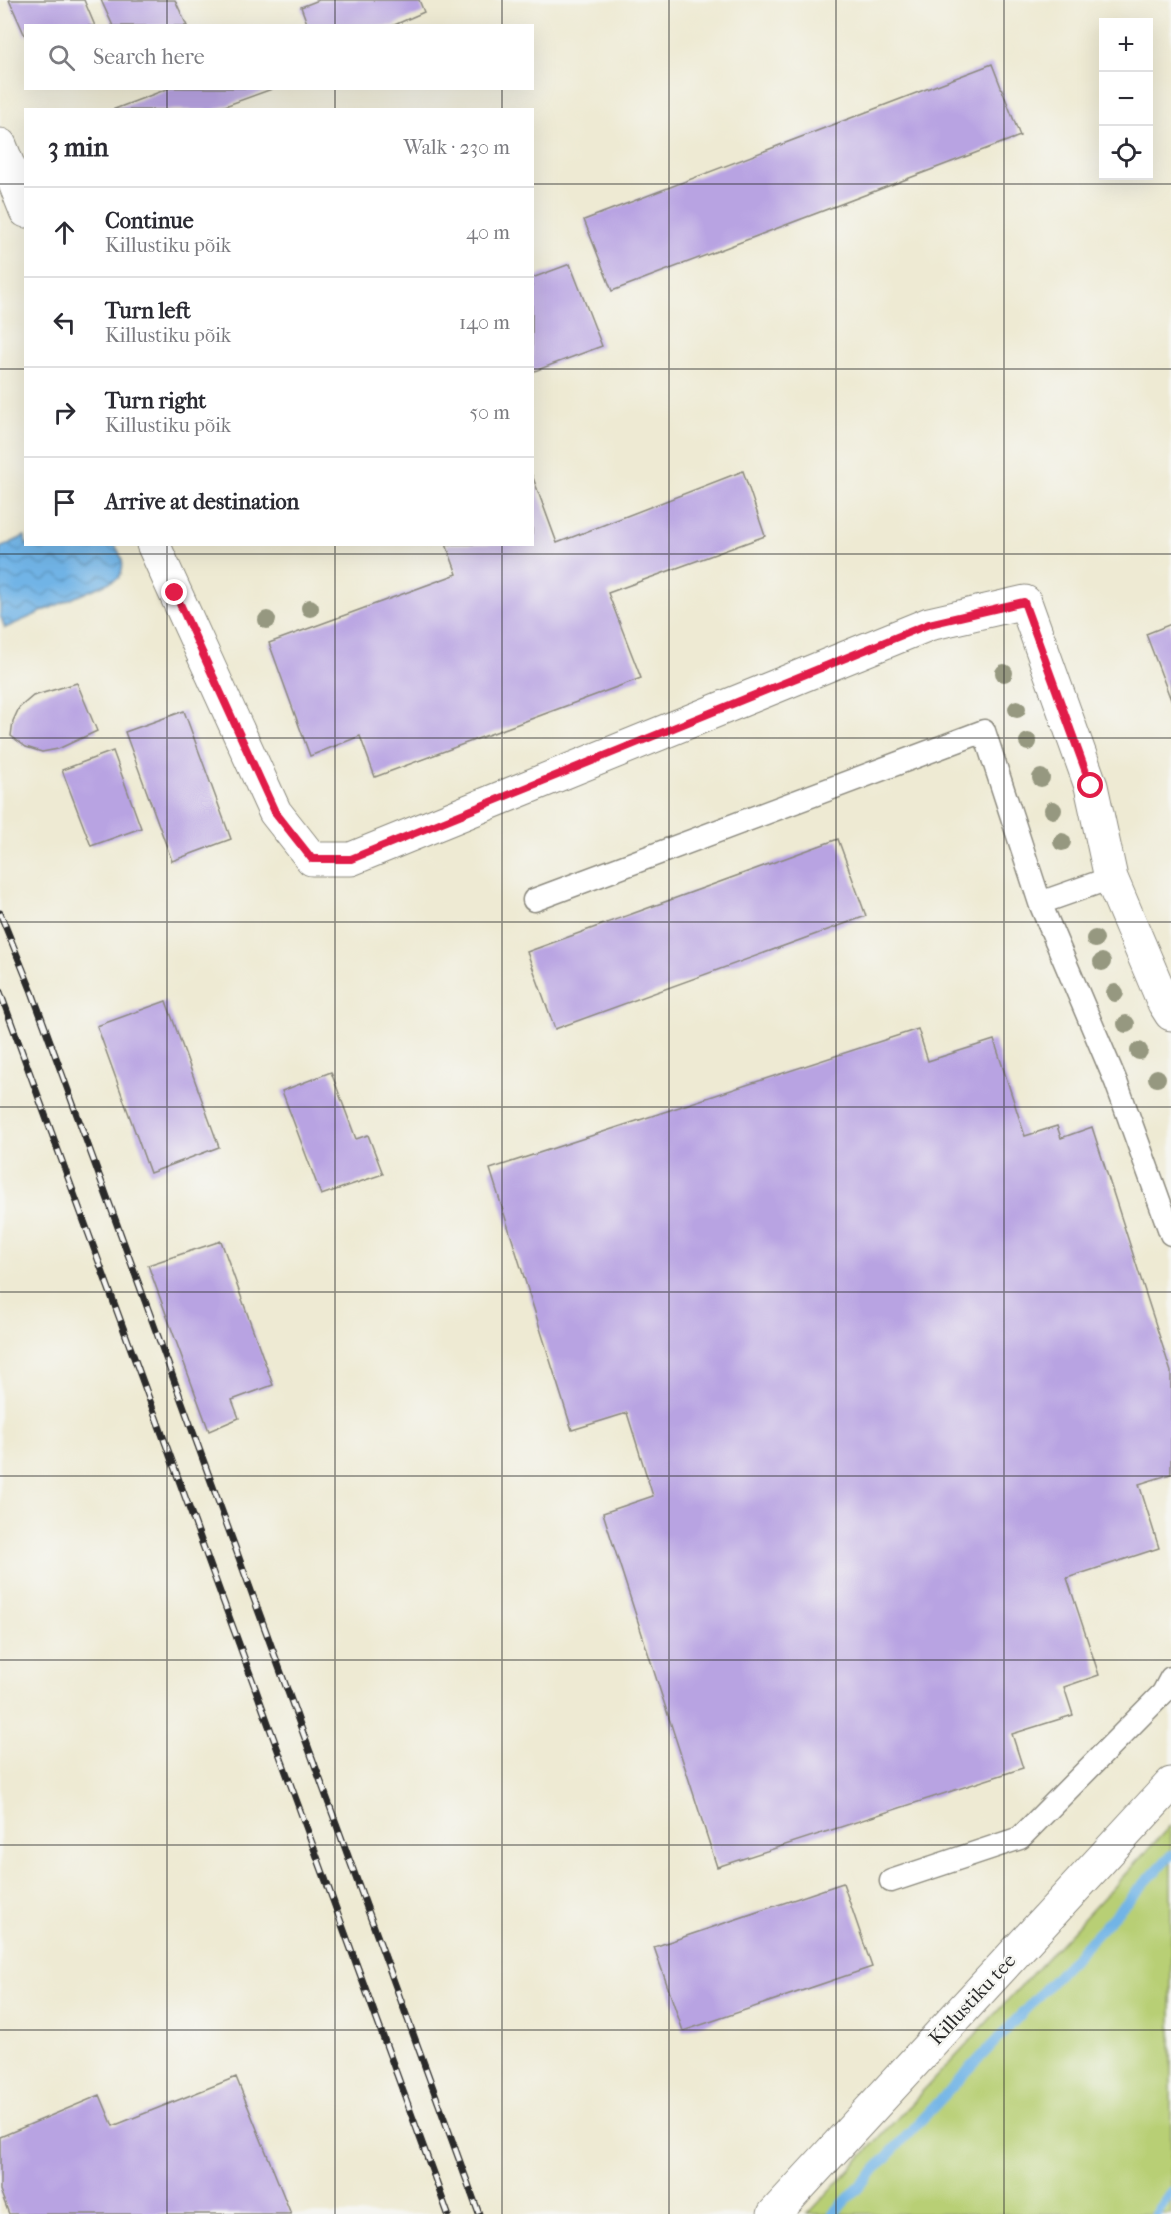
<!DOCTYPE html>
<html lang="en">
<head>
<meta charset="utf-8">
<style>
	:root { --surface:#fff; --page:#f7f7f7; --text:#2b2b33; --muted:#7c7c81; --line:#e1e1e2 }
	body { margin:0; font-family:"IM FELL French Canon",serif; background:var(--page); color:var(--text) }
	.controls { position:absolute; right:18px; top:18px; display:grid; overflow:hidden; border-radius:0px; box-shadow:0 6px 24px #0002 }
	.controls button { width:54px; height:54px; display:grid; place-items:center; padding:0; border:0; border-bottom:2px solid var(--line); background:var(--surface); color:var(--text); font:30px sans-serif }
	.stop { position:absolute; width:18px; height:18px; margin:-14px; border:4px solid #e11d48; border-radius:50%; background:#fff }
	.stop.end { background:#e11d48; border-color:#fff; box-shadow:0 2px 6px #0008 }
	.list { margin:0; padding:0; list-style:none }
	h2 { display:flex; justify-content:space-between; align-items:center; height:78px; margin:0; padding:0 24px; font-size:26px }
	h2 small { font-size:20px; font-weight:400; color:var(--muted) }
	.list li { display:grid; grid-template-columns:39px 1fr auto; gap:18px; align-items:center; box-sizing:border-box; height:90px; padding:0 24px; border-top:2px solid var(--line) }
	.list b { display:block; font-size:22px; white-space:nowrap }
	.list p { margin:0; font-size:20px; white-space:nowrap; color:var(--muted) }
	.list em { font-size:20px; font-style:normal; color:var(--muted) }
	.icon { flex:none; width:33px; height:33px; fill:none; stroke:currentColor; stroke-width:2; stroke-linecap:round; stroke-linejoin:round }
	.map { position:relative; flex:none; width:1171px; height:2214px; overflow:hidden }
	.search { position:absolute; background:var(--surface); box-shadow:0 6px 24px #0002; left:24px; top:24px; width:510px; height:66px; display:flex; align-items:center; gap:15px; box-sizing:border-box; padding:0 21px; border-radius:0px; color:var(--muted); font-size:22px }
	.panel { position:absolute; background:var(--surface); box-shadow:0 6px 24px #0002; left:24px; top:108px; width:510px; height:438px; border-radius:0px }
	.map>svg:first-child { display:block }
</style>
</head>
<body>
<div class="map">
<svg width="1171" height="2214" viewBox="0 0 1171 2214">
	<defs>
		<pattern id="water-waves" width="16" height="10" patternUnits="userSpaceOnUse" patternTransform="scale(1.5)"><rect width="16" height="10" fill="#71b4e6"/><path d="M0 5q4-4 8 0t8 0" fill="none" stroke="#5d93bb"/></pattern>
	</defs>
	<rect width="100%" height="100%" fill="#f6f6f2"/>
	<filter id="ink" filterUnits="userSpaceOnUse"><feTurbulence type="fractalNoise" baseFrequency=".0167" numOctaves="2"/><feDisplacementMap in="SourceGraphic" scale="12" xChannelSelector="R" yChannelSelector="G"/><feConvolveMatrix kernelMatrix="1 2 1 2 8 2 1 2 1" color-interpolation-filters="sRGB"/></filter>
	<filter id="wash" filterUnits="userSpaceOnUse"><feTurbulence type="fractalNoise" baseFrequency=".008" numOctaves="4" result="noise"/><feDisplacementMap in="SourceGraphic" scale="24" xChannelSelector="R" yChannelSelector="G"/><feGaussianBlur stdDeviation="1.35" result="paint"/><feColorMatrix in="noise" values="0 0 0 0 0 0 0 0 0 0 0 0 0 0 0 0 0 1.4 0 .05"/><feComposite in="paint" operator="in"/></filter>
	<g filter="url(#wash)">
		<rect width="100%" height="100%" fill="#eeead3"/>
		<path fill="#b8cf74" stroke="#727d50" stroke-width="1.5" d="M1171,1825V2214H808Z"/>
		<path fill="url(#water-waves)" stroke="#4e7088" stroke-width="1.5" d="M25,536L26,544L115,545C122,557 126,565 119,578L5,628L0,615V548Z"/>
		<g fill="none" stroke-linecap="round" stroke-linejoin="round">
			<path stroke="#71b4e6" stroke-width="10" d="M833,2214L1171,1855
				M1156,2214L1171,2192"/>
		</g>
		<g id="blocks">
			<path fill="#b8a3e2" d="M9,0H84L95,26H26V38Z
				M101,0H175L187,26H113Z
				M319,0H419L424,12L392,26H308L301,7Z
				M992,64L1020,136L612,291L584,220Z
				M170,88H272V89L214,110H112Z
				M570,264L602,346L532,372V278Z
				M743,471L765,536L608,593L641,678L375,777L360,736L310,756L269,643L457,574L446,544H532V475L557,543Z
				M1171,624V700L1146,634Z
				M77,683L97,731L58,749L42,752L26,747L11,736L13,721L19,708L33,696Z
				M184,711L231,839L172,861L125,732Z
				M113,751L141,828L91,846L62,770Z
				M838,839L866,916L555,1029L527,952Z
				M166,1001L219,1147L150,1173L97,1026Z
				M918,1029L928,1061L994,1040L1025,1136L1057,1126L1061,1138L1092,1127L1171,1372V1474L1139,1484L1159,1548L1067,1578L1099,1675L1064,1687L1073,1715L1012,1734L1023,1768L717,1867L603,1513L653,1496L627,1413L572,1430L490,1169Z
				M331,1072L356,1139L368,1135L383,1174L321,1195L282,1091Z
				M221,1241L273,1385L232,1400L239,1418L209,1431L148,1265Z
				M843,1883L872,1967L683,2031L654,1947Z
				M236,2077L291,2214H9L0,2190V2137L100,2095L113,2126Z"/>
		</g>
	</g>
	<g filter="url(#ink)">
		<use href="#blocks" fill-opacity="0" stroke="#8c8a7f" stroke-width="1.5"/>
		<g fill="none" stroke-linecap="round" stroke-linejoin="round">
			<g stroke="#8c8a7f" stroke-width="25">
				<path id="service" d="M1111,878L1040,903L1116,1082L1171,1234
					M534,900L984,731L1040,903
					M891,1881L1020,1838L1163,1693L1171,1678"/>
			</g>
			<g stroke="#8c8a7f" stroke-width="35">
				<path id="minor" d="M0,145L26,211
					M153,544L275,812L312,859H351L929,624L1025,602L1091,786L1111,878L1164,1003L1171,1014"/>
			</g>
			<g stroke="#8c8a7f" stroke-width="35">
				<path id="tertiary" d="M774,2214L1171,1784"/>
			</g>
			<use href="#service" stroke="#fff" stroke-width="22"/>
			<use href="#minor" stroke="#fff" stroke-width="33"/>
			<use href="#tertiary" stroke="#fff" stroke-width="33"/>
			<g stroke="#2b2b2b" stroke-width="7">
				<path id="rail" d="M0,913L32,992L479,2214
					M0,992L448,2214"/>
			</g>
			<use href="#rail" stroke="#f6f6f2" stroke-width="4.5" stroke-dasharray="14" stroke-linecap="butt"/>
		</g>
		<g fill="#969880">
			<circle cx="310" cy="608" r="9"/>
			<circle cx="267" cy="620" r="9"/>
			<circle cx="1004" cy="673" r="9"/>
			<circle cx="1017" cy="709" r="9"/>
			<circle cx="1028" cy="742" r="9"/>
			<circle cx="1041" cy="778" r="9"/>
			<circle cx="1053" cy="810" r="9"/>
			<circle cx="1062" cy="842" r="9"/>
			<circle cx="1095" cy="939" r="9"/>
			<circle cx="1102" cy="962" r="9"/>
			<circle cx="1115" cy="993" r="9"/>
			<circle cx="1126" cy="1024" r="9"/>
			<circle cx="1139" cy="1051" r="9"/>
			<circle cx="1157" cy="1078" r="9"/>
		</g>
	</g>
	<g fill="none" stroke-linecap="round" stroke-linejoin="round" filter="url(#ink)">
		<path stroke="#e11d48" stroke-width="8" d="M175,593L275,812L312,859H351L929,624L1024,602L1091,786"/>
	</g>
	<path fill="none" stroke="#2b2b2b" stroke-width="1.5" stroke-opacity="0.55" d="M167,0V26M335,0V26M502,0V26M669,0V2214M836,0V2214M1004,0V2214M167,88V110M335,88V110M502,88V110M0,184H26M532,184H1171M0,369H26M532,369H1171M167,544V2214M335,544V2214M502,544V2214M0,554H1171M0,738H1171M0,922H1171M0,1107H1171M0,1292H1171M0,1476H1171M0,1660H1171M0,1845H1171M0,2030H1171"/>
	<g text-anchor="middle" stroke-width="5" stroke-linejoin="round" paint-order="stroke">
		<g font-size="20" fill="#2b2b2b" stroke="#f6f6f2">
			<text transform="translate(972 1999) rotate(-47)" y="7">Killustiku tee</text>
		</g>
	</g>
</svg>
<div class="controls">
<button>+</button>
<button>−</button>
<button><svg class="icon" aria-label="locate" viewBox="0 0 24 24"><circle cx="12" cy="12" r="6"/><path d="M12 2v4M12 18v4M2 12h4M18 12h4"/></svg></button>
</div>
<div class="stop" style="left:1091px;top:786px"></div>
<div class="stop end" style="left:175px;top:593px"></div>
<div class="search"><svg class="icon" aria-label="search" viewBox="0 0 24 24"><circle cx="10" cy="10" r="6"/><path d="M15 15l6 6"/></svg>Search here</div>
<section class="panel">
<h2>3 min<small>Walk · 230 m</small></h2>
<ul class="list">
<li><svg class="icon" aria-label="ahead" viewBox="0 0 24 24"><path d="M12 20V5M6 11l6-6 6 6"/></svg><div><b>Continue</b><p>Killustiku põik</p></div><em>40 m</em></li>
<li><svg class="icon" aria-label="left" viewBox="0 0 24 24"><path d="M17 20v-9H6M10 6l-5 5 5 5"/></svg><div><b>Turn left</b><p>Killustiku põik</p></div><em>140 m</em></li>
<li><svg class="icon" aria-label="right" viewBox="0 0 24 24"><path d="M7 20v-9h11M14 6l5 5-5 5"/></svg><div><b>Turn right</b><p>Killustiku põik</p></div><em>50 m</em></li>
<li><svg class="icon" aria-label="arrive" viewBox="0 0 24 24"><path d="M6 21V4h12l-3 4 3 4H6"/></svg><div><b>Arrive at destination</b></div></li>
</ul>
</section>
</div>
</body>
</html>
